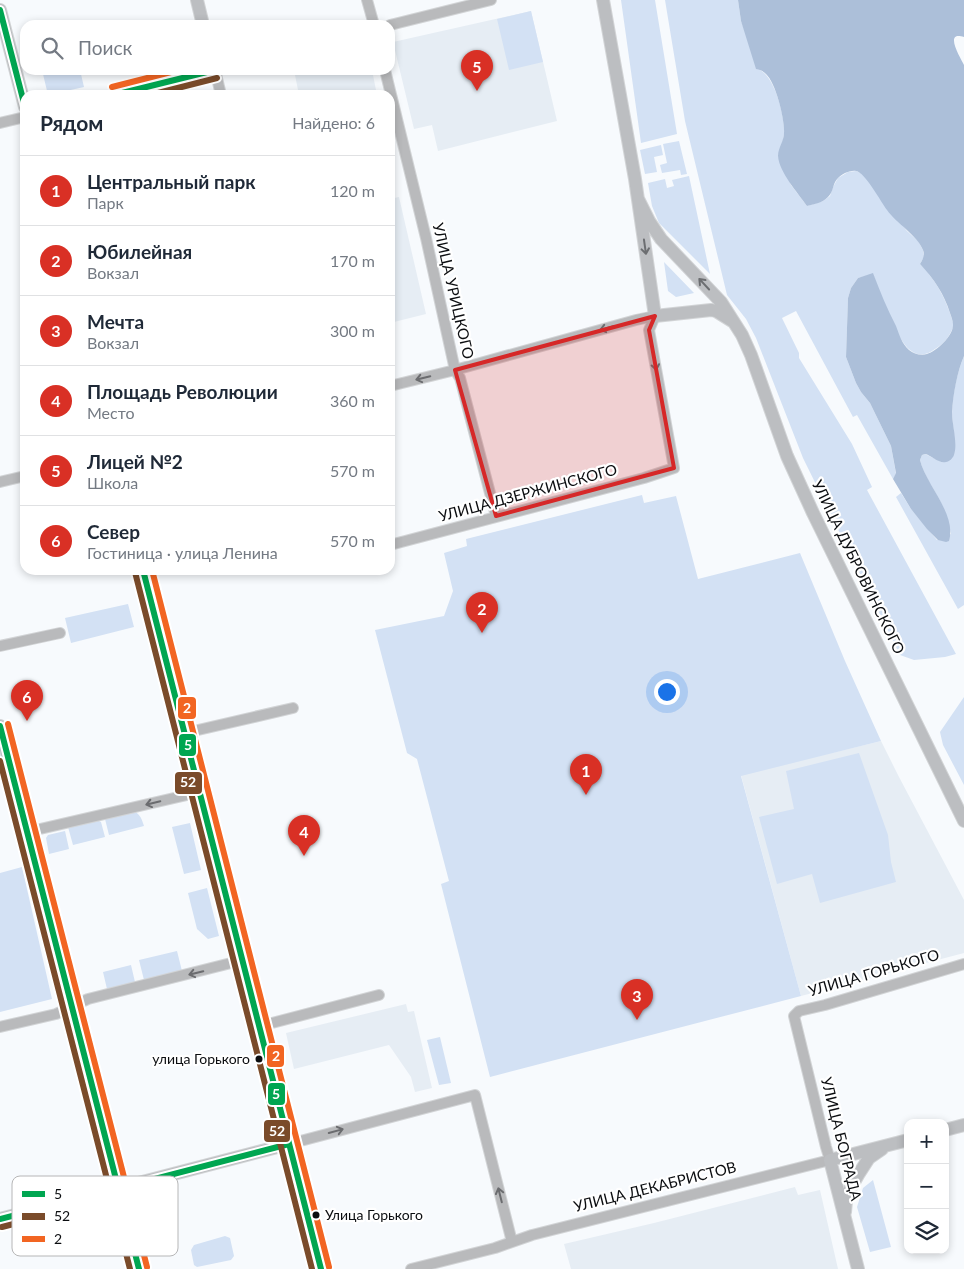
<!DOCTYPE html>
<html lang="ru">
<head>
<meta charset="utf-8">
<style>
	:root { --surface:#fff; --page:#f2f2f3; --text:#1f2937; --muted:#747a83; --line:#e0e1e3; --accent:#d93025 }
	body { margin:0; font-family:Lato,sans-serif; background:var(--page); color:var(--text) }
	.controls { position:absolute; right:15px; bottom:15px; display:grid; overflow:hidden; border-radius:10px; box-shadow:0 2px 8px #0003 }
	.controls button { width:45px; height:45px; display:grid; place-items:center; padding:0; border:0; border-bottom:1px solid var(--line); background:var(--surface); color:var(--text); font:25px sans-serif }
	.you { position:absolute; left:666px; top:691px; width:18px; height:18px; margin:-12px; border:4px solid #fff; border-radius:50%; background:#1a73e8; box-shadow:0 0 0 8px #1a73e833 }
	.badge { display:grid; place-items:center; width:32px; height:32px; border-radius:50%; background:var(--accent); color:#fff; font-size:16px; font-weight:700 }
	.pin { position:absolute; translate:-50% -41px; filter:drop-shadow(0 1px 2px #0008) }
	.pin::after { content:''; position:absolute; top:26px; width:18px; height:15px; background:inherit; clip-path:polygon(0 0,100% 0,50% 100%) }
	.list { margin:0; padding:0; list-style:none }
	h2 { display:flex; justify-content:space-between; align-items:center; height:65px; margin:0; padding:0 20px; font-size:21px }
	h2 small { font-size:16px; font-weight:400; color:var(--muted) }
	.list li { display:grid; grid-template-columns:32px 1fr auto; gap:15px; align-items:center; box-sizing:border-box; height:70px; padding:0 20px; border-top:1px solid var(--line) }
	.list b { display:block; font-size:19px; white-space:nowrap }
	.list p { margin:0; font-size:16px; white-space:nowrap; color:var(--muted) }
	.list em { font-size:16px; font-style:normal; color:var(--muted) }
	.icon { flex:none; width:28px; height:28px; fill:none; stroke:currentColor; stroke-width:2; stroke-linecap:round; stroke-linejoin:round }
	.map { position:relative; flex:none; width:964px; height:1269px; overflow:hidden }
	.search { position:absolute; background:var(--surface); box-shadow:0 2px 8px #0003; left:20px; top:20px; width:375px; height:55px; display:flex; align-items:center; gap:12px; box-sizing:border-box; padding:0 18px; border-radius:15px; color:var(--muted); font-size:19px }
	.panel { position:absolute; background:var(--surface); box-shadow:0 2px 8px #0003; left:20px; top:90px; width:375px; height:485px; border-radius:15px }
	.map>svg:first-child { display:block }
</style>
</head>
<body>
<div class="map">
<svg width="964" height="1269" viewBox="0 0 964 1269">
	<rect width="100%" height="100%" fill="#f7fafd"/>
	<path fill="#e6edf4" d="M531,11L557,121L438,151L432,125L414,129L393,42Z
		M294,70H330L331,73L346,70H372L377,95H299Z
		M399,197L426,314L390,323V199Z
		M881,741L899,777L964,900V953L801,996L741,775Z
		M406,1004L408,1012L414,1011L432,1088L415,1092L411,1077L389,1045L294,1069L286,1033Z
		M795,1187L798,1195L820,1190L838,1269H571L564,1244L654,1223Z"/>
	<path fill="#d3e1f4" d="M621,0H655L677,134L641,143Z
		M665,0H738L741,21L760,70C775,77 785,117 784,133C784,140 780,149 778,156L791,185L807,206L823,201L830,196L833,187L838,178L848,172L856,171L863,174L907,231L918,241L923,250L924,257L920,264C939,284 946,300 954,325C949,337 946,342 935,349C927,355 919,357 910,350C898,342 879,290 873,274L858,278L851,288L848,298L846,357L856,383L861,392L870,403L891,446L896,474L893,479L857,415L853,417L796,311L782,318L799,353V358L852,444L872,487L867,490L956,654L945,657L914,660L900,655L803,458L756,338L746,319L727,295L685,121Z
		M531,11L543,62L509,70L497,19Z
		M42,70H80L84,87L48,95Z
		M679,141L687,174L681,175L680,170L662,173L660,165L667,163L663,144Z
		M661,145L663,155L654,157L657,172L645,174L640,150Z
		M689,176L710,274L659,223L652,206L648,183L665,179L667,188L674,186L672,180Z
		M664,262L694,293L676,297L668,291Z
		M964,356V605L958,609L896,497L901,493L911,509L937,540L951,534C949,525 947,516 943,507C936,491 924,477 920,460L922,455L925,454L942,462L954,455C956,441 953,428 952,415C952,397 957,372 964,356Z
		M642,495L644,503L676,496L698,579L800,553L845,661L881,741L741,776L801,996L490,1077L441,884L449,881L417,759L407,753L375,630L444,616L453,591L444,553L467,546L466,539Z
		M128,604L134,627L71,643L65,618Z
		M964,697V785L943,745L940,732Z
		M859,753L888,835L891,862L896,882L820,903L812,874L777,884L759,817L794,809L786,771Z
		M134,811C141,815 142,820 144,826L109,835L105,819Z
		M97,820L101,822L105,837L73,845L68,827Z
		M190,823L201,870L184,874L172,827Z
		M65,831L69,849L49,854L46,838L48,835Z
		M22,867L52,999L0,1012V873Z
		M207,888L219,936L208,939L197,929L188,893Z
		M177,951L182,971L144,980L139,960Z
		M131,965L135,982L107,989L103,972Z
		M440,1037L451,1083L439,1085L427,1040Z
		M873,1180L891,1247L870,1252L857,1207L863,1188Z
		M225,1236L230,1238L234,1256L231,1260L197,1267L194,1265L191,1250L194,1245Z"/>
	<path fill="#acbfd9" d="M738,0H964V37C943,30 961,59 964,65V356C957,372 953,395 952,412C952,425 958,443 954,455C953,458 949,462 946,462C939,464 931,455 925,454L922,455L920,460C926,485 957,514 949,541L946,542L938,540L927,529L911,509L893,479L896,473L891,446L870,403L861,392L856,383L846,357L848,298L851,288L858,278L873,273C880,291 887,309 896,326C899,334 902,344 909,350C914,354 921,356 927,354C937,351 954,335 953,324C953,321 951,316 950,313C944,294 934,279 920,264C923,259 925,255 923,250C917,235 896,223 887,210C881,202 865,172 856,171C853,170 848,172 845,173C830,181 836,189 828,197C822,203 815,204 807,206C798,193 779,172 778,156C778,148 784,141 784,133C785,120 776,83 766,74C763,71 761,70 756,69L741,21Z"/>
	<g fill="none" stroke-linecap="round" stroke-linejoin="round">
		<g stroke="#d2d4d6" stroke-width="12">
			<path id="minor" d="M367,0L374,25
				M390,25L491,0
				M215,70L221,95
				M385,70L426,238L455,370L460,378L496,516
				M0,123L25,117
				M390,386L455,370L636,320L655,316
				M0,482L25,476
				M390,545L644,478L674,468L649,330L655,316
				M0,646L60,633
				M185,733L293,708
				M27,832L200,792
				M259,1025L272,1023L379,995
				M0,1027L56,1014L88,999L243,960
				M289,1144L475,1095L512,1242
				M411,1269L495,1248L532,1235L830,1160L826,1147L794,1016L799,1011L825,1005L964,964"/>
		</g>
		<g stroke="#d2d4d6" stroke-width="14">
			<path id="major" d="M197,0L203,25
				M603,0L635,179L655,316L711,310L716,311L732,321
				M0,10L25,107
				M114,95L215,70
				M638,199L649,221L661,239L721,302L742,335L751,355L787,456L813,513L964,821
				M143,570L321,1269
				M0,726L139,1269
				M945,1130L964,1125
				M845,1212L846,1201L849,1191L858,1175L869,1158L882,1149
				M0,1219L289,1144
				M858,1269L830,1160L908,1140"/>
		</g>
		<use href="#minor" stroke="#b9babc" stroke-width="10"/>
		<use href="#major" stroke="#bcbec1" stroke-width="12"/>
		<g stroke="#fff" stroke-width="10">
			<path id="bus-1" d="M0,10L25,107
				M114,95L215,70
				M143,570L321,1269
				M0,726L139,1269
				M0,1219L289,1144"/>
		</g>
		<g stroke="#fff" stroke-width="10">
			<path id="bus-2" d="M150,95L217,78
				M135,572L312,1269
				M0,761L130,1269
				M2,1227L121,1196"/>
		</g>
		<g stroke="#fff" stroke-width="10">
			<path id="bus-3" d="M112,87L179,70
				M152,570L329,1267
				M8,724L147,1267"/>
		</g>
		<use href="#bus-1" stroke="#00a651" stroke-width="6"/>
		<use href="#bus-2" stroke="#7a4b2a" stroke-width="6"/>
		<use href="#bus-3" stroke="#f26522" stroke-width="6"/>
	</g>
	<defs><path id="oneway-shaft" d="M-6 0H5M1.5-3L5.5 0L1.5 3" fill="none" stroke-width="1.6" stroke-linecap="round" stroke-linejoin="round" transform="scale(1.25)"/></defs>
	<g stroke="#6c6e71">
		<use href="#oneway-shaft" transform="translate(645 247) rotate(82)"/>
		<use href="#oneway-shaft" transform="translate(704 284) rotate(-133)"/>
	</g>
	<g stroke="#6b6c6f">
		<use href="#oneway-shaft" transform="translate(607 328) rotate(165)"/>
		<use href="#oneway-shaft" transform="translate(655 363) rotate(80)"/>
		<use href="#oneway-shaft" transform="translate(423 378) rotate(166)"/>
		<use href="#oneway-shaft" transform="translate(153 803) rotate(167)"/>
		<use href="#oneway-shaft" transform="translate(196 973) rotate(166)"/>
		<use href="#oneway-shaft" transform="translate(336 1131) rotate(-15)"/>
		<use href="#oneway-shaft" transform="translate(500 1195) rotate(-104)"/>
	</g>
	<path fill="#d62828" fill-opacity="0.2" stroke="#d62828" stroke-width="4" stroke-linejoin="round" d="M655,316L649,330L674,468L496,516L455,370Z"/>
	<g fill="#0b0d10" stroke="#fff" stroke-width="2">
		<circle cx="259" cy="1059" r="4.5"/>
		<circle cx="316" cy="1215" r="4.5"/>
	</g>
	<g text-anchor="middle" stroke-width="4.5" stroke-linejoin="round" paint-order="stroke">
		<g font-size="14" fill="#0b0d10" stroke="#fff" text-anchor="end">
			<text x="250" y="1064">улица Горького</text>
			<text x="325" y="1220" text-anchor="start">Улица Горького</text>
		</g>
		<g font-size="15" fill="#0b0d10" stroke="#fff">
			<text transform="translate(453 291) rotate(77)" y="5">УЛИЦА УРИЦКОГО</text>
			<text transform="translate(528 493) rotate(-15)" y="5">УЛИЦА ДЗЕРЖИНСКОГО</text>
			<text transform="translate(858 567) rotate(64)" y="5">УЛИЦА ДУБРОВИНСКОГО</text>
			<text transform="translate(874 973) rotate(-16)" y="5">УЛИЦА ГОРЬКОГО</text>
			<text transform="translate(841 1139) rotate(76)" y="5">УЛИЦА БОГРАДА</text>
			<text transform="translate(655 1187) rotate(-14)" y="5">УЛИЦА ДЕКАБРИСТОВ</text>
		</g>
	</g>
	<rect x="12" y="1176" width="166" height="80" rx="8" fill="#fff" stroke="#b6b6b7" stroke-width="1"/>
	<rect x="22" y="1191" width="23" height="6" fill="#00a651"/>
	<rect x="22" y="1213" width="23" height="7" fill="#7a4b2a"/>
	<rect x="22" y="1236" width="23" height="6" fill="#f26522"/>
	<g font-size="14" fill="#0b0d10">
		<text x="54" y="1199">5</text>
		<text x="54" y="1221">52</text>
		<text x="54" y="1244">2</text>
	</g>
	<g stroke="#fff" stroke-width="2">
		<rect x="177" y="696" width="20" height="24" rx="5" fill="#f26522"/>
		<rect x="178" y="733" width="19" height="24" rx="5" fill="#00a651"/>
		<rect x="174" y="771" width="29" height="24" rx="5" fill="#7a4b2a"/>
		<rect x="266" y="1044" width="19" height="24" rx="5" fill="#f26522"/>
		<rect x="267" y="1082" width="19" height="24" rx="5" fill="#00a651"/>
		<rect x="263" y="1119" width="28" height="24" rx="5" fill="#7a4b2a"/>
	</g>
	<g font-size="14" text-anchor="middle" font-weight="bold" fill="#fff">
		<text x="187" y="713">2</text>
		<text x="188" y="750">5</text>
		<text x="188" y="787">52</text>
		<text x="276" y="1061">2</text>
		<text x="276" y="1099">5</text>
		<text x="277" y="1136">52</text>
	</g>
</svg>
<div class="controls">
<button>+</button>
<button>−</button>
<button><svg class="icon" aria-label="layers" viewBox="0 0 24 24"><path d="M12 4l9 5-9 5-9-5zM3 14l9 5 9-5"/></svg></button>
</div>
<div class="you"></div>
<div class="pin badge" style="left:586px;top:795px">1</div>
<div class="pin badge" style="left:482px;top:633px">2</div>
<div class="pin badge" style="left:637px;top:1020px">3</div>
<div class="pin badge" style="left:304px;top:856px">4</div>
<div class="pin badge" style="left:477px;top:91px">5</div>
<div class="pin badge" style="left:27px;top:721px">6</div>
<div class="search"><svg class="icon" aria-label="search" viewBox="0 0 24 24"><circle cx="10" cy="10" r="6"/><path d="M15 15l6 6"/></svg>Поиск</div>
<section class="panel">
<h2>Рядом<small>Найдено: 6</small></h2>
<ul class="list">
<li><span class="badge">1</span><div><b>Центральный парк</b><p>Парк</p></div><em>120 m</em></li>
<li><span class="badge">2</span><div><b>Юбилейная</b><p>Вокзал</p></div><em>170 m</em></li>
<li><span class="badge">3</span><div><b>Мечта</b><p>Вокзал</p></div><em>300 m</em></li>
<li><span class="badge">4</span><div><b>Площадь Революции</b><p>Место</p></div><em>360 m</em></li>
<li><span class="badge">5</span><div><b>Лицей №2</b><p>Школа</p></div><em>570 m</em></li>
<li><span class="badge">6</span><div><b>Север</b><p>Гостиница · улица Ленина</p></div><em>570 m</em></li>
</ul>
</section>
</div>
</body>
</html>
